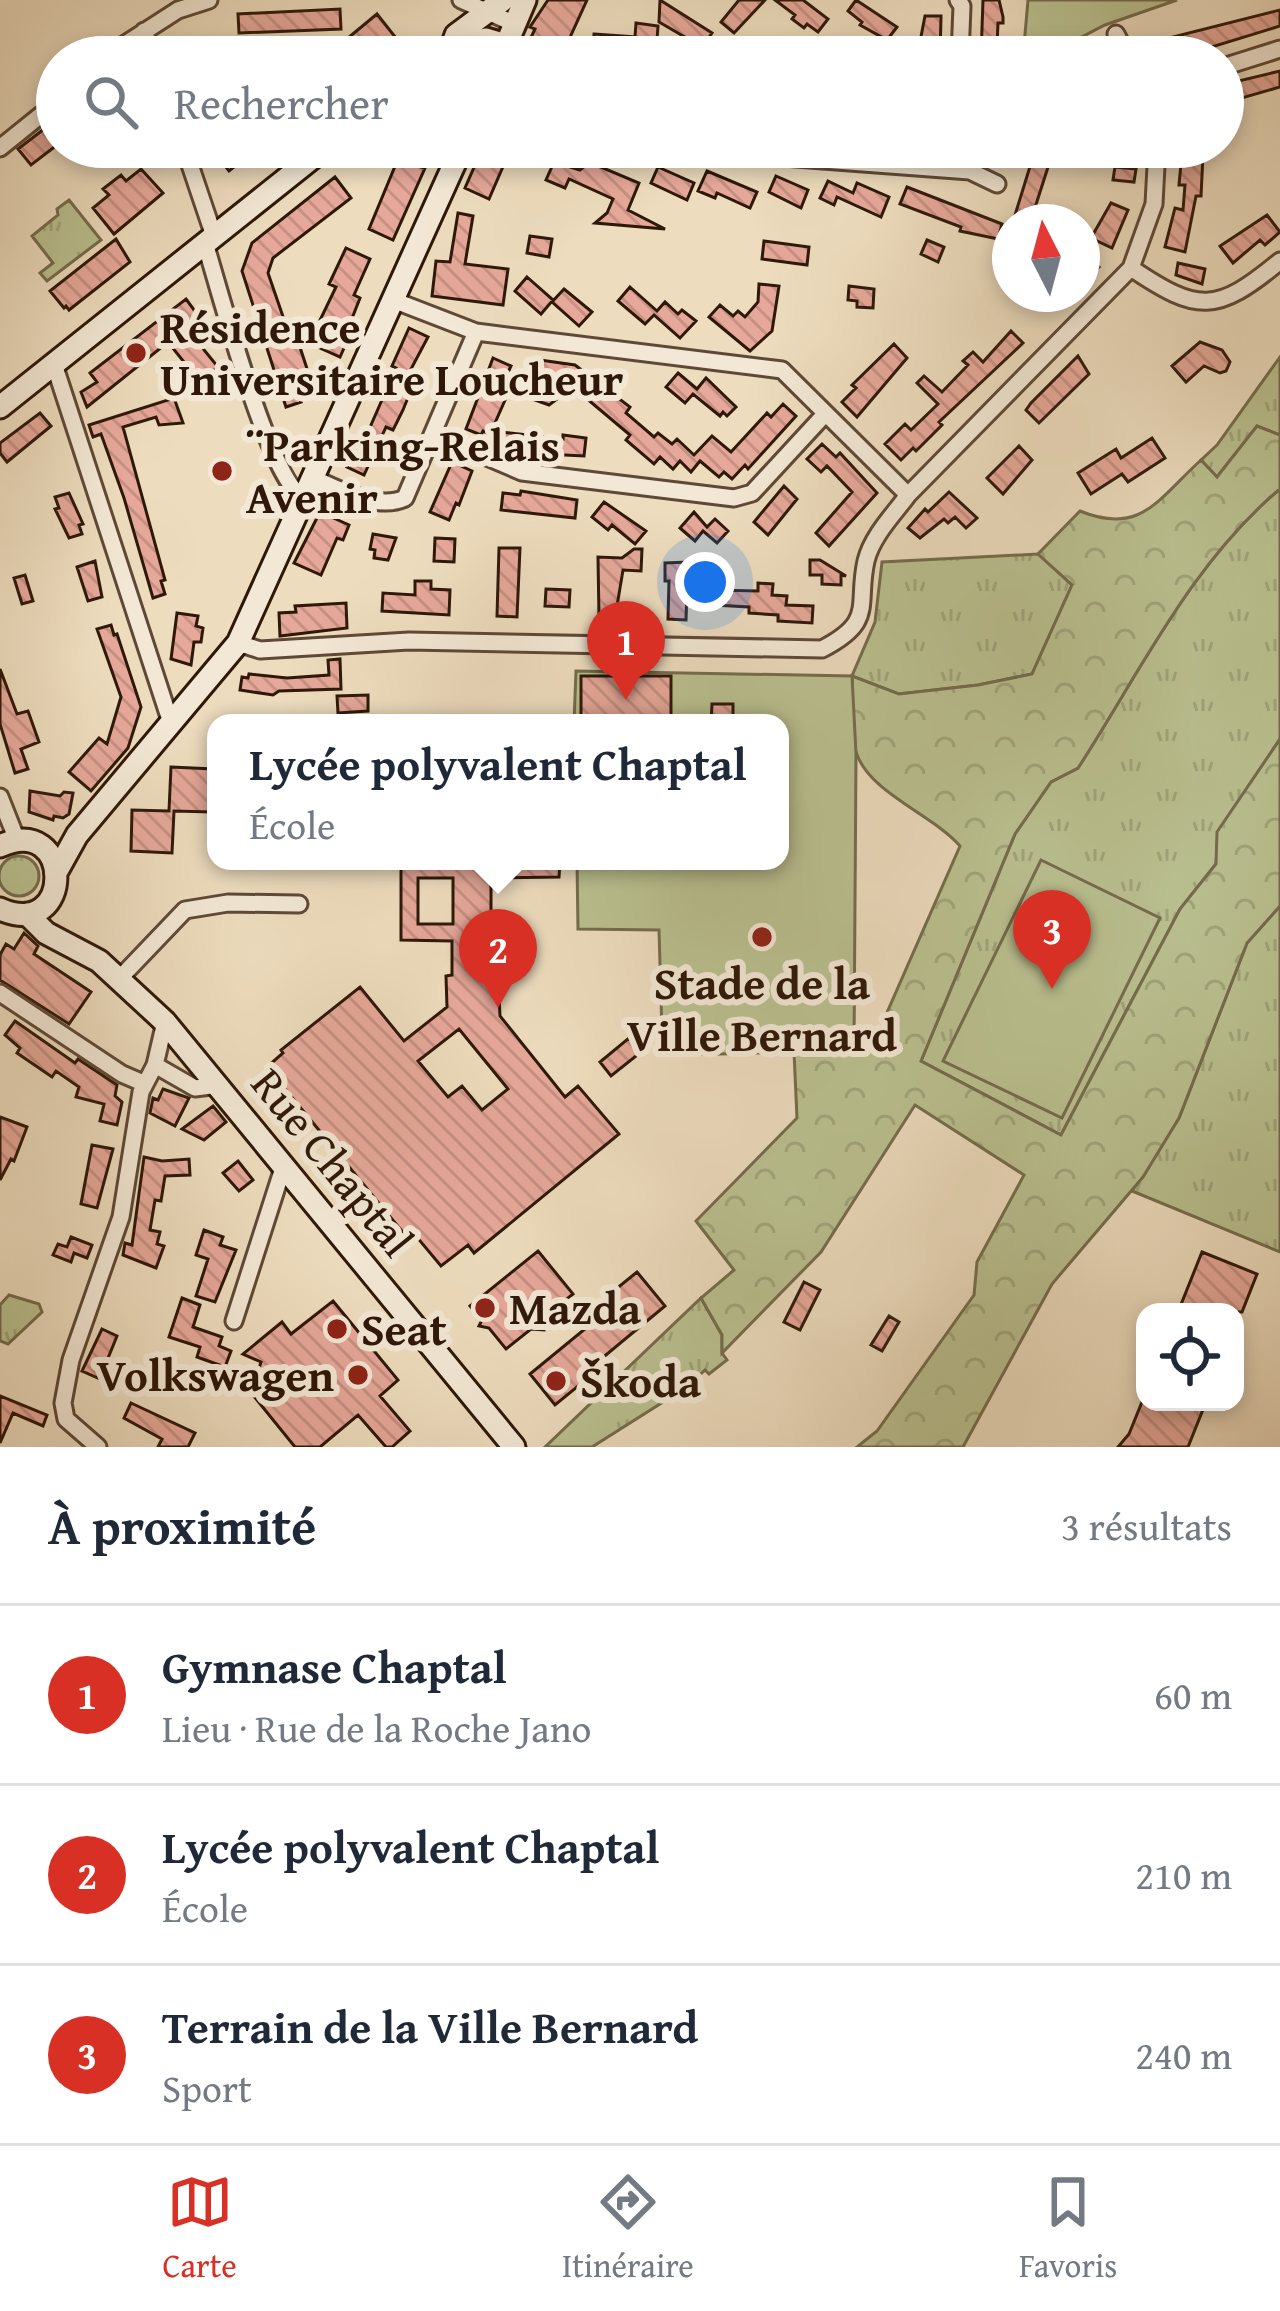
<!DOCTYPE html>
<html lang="fr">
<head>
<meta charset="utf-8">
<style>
	:root { --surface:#fff; --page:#f6f6f7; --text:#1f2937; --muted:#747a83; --line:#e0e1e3; --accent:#d93025 }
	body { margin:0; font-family:"Gentium Book Plus",serif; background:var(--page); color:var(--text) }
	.controls { position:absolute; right:36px; bottom:36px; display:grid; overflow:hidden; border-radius:24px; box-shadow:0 6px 18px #0003 }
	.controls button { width:108px; height:108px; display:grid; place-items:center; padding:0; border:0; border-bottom:3px solid var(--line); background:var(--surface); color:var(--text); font:60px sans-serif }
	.compass { position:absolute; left:992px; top:204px; width:108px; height:108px; border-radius:50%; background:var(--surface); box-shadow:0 6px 18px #0003; rotate:354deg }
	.you { position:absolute; left:705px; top:582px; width:42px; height:42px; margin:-30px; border:9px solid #fff; border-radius:50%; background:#1a73e8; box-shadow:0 0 0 18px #1a73e833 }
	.badge { display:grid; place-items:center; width:78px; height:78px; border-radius:50%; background:var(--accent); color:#fff; font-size:39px; font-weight:700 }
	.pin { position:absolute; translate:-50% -99px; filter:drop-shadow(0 3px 6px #0008) }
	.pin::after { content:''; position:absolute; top:63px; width:42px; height:36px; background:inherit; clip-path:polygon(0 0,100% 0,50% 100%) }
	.popup { position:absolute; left:207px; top:714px; width:582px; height:156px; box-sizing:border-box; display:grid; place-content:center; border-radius:24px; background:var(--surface); filter:drop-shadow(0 3px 9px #0005); font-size:39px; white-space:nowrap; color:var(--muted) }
	.popup b { font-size:45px; color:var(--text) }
	.popup::after { content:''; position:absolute; left:50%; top:100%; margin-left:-24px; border:24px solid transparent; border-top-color:var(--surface) }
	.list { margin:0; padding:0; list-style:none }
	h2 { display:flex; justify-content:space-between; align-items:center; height:156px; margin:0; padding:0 48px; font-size:51px }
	h2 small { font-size:39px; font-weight:400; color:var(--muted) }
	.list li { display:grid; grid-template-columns:78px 1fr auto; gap:36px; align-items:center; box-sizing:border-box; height:180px; padding:0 48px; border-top:3px solid var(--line) }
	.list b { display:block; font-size:45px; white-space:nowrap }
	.list p { margin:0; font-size:39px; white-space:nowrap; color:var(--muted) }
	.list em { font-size:39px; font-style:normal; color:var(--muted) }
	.icon { flex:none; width:66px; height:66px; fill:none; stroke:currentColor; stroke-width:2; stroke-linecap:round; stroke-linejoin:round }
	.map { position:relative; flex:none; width:1280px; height:1447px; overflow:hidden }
	.search { position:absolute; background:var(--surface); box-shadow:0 6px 18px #0003; left:36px; right:36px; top:36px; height:132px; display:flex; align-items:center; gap:30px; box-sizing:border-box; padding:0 42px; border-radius:66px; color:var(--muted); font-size:45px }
	.sheet { height:696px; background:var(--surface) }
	nav { display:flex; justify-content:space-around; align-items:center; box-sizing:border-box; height:168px; border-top:3px solid var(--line); background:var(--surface); font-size:33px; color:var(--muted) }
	nav a { display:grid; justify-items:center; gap:6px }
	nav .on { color:var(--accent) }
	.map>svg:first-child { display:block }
</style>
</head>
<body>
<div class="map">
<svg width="1280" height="1447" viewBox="0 0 1280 1447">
	<defs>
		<pattern id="grass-tufts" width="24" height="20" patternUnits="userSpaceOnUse" patternTransform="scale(3)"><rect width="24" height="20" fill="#bac090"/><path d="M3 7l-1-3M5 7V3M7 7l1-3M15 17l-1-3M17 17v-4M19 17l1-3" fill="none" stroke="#a0a47b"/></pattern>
		<pattern id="forest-crowns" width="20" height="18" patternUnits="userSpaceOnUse" patternTransform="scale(3)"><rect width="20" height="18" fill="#bac090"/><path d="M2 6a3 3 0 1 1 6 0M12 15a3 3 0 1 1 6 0" fill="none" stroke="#a0a47b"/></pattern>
		<pattern id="building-back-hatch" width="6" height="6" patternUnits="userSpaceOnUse" patternTransform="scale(3)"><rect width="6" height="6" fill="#e6a89a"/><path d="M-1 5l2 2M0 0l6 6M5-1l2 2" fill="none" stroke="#c69083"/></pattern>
	</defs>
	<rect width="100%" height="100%" fill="#eddcbe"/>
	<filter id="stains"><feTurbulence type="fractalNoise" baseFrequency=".00167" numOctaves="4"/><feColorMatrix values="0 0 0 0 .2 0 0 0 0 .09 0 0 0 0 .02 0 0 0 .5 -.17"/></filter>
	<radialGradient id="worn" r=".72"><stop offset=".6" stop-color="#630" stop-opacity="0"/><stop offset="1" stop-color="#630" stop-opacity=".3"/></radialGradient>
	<path fill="url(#grass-tufts)" stroke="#746c4c" stroke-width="3" d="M69,200L101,240L47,281L40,273L53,263L32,236L58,215L57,209Z
		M1280,357V435L1257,426L1217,477L1201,460L1217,445Z
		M1280,489V739L1218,832L1216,864L1180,909L1061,1135L921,1061L1015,834L1051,782L1078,768C1139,674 1192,562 1280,489Z
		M1038,554L1072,585L1032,674L978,685L898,694L852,676L875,622L882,562Z
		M-1 876a20 20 0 1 1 40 0a20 20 0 1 1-40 0Z
		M1280,906V1252L1132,1191L1179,1118L1247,943Z
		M9,1295L39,1304L42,1312L8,1344L0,1341V1305Z
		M701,1298L722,1335V1353L727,1360L709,1374L705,1370L682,1390L592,1447H545Z"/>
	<path fill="url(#forest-crowns)" stroke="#746c4c" stroke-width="3" d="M1257,426L1280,435V489C1192,562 1139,674 1078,768L1051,782L1015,834L921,1061L1061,1135L1180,909L1216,864L1217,832L1280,739V906L1247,943L1179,1118L1143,1177L1052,1284L963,1447H857L877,1431L974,1295L977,1262L1024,1175L915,1105L821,1252L722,1353V1335L701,1298L734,1270L696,1221L797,1118L794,1052L871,1049L960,846C932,814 869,793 856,752C849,731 853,699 852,676L899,694L978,685L1032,674L1072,585L1038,554L1080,511C1141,536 1158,499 1201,460L1217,477Z"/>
	<path fill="#bac090" stroke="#746c4c" stroke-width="3" d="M1028,0H1177L1105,25L1043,57H1023Z
		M576,671L852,676L856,754L854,1050L686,1055L662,1033L659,930L578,929L577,861H780V723H574Z
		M1041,860L1160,918L1062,1118L943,1061Z"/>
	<path fill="url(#building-back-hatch)" stroke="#2e1808" stroke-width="3" fill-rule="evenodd" d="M548,0H587L561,57H522L535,29L530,27Z
		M660,0L712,33L702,47L659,22Z
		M739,0H765L734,33L721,22Z
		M775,0H803L828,19L818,32L807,24L804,28L792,19L795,15Z
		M856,0L897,27L887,40L860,25L862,22L848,11Z
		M983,0H999L1003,17V23H998L997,46L1019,48V57H981Z
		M340,9L341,29L239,33L238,14Z
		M1280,10V26L1179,57H1153L1149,43Z
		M377,14L396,38L374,57H325Z
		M925,16H941L940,57H923L924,47H919Z
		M636,23L658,26L657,40L635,37Z
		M594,34L635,37L634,49L593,47Z
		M1280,71V87L1235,100L1230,83Z
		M57,119V145L31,165L18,149Z
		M210,147H259L229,171Z
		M403,147H430L421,167L425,168L393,240L369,229Z
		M483,147H517L510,164L505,162L489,199L465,188Z
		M1182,153L1203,155L1201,196H1196L1185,252L1165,247L1175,208L1183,210L1185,185H1179Z
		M1032,160L1049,164L1031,220L1015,215Z
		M554,162L580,170L589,162L639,183L628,210L665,229L595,223L607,213L613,199L569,179L565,188L546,180Z
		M658,167L694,183L687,200L651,183Z
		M1115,167L1136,169L1134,182L1113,180Z
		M141,169L163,193L114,234L93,208L109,195L103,189L121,175L126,181Z
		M707,171L757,192L750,208L717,193L715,198L698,191Z
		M776,176L808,190L801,208L769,192Z
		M335,177L351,198L273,258L268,273L289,334L295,332L312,384L304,386L306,392L298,395L301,402L286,407L242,271L252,243Z
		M828,181L853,193L857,183L889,197L881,217L837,197L834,205L820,198Z
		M907,187L1002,224L998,239L960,231L961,227L900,204Z
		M1111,203L1128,210L1112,248L1091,238Z
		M458,213L473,216L465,264L508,269L503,305L432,296L436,261L450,262Z
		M1267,215L1280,232L1265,245L1260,240L1233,263L1220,246Z
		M530,236L552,239L549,257L527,253Z
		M116,239L130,262L69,310L66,306L64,308L50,291Z
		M927,240L944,247L938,262L921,254Z
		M764,241L809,247L807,265L762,259Z
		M346,248L370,259L354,295L360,298L349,326L353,328L340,357L309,343L336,287L329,284Z
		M1082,248L1099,267L1082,284Z
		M1178,263L1205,269L1202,284L1176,275Z
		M527,277L553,300L541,314L515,291Z
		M759,284L779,286L772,331L750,351L709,317L720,305L733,316L738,311L745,317L758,302Z
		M849,286L874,289L873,308L857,307V301L848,300Z
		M630,287L657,311L665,302L678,314L682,310L696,321L680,338L654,315L645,324L618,301Z
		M564,289L592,312L579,326L552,302Z
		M186,299L200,318L187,329L218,367L200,382L168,342L87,407L81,392L97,382L90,373Z
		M409,328L428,337L402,386L411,390L403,410L393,430L386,427L364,475L347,467L363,433L367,434L396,368L392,366Z
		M1011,331L1023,343L939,422L942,425L916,451L913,448L901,460L885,444L905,424L911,430L938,404L917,383L924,376L942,392L968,365L963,361L973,352L983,362Z
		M1200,342L1222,350L1230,362L1226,371L1220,373L1204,366L1186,382L1172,366Z
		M894,344L907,358L857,417L842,402L856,388L852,385Z
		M1078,356L1089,374L1039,423L1026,410L1031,403Z
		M493,358L511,366L498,394L506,398L490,434L483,431L481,435L466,429Z
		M540,360L575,365L630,407L626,413L654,437L658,433L672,444L677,439L694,455L712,436L731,452L767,413L771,417L783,404L796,416L748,469L745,465L732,479L724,472L719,477L700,461L691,472L680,461L673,469L660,457L654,464L626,440L630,435L573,387L549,405L535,400L558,383L538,380Z
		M678,373L697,389L706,378L736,407L727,416L723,412L720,416L693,394L685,403L666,387Z
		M174,398L183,423L159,425L156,417L123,427L165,580L161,581L165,594L153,598L124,498L101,434L93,437L89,425Z
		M40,413L51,426L7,462L0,453V443Z
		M492,431L563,439V435L586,438L584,456L525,453V449L492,434Z
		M1152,438L1165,458L1128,482L1122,474L1091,494L1078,473L1116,449L1121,458Z
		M822,444L836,457L840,453L877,493L829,546L816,533L852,492L827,466L821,472L807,459Z
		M1019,446L1032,460L1003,494L987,478Z
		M452,462L472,471L459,505L456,503L449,520L430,512Z
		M784,486L797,499L768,535L754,522Z
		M521,491L577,500L575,518L501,510L503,493L520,495Z
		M949,492L977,518L966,528L955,517L948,523L944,519L920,538L908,528L925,509L928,512Z
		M69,493L83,524L79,525L82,534L69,538L55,509L59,508L55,497Z
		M604,502L646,531L635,544L612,525L608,530L592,517Z
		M320,512L349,525L343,540L337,538L321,575L294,563Z
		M694,512L707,527L715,519L728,531L717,543L703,531L695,541L680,528Z
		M373,534L396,538L388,560L374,558L375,550L370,549Z
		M435,538L455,539L454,562L434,561Z
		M499,548H520L517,617L497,616Z
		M634,549H642L641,571L623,570L615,618H599L598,557L622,558Z
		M810,560H820L846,576L841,575V585L822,584V575H810Z
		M95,561L102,597L88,601L77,567Z
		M688,562L686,620L668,619L669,581H665V563Z
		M25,575L33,601L22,604L14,578Z
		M415,581H431V589L450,590L449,615L382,611L383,593L415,595Z
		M758,583L773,584L772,595L787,596L786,605L813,606L812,623L778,621V615L749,613V607L714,605V590L758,591Z
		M546,589L570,590L569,607L545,606Z
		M346,603L347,628L280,636L279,613L296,612L295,606Z
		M177,613L198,616L196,626L203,628L201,642H194L191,665L171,659Z
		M111,625L114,635L117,634L141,707L128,748L91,791L69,772L99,738L107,744L118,707L121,697L97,629Z
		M340,659L341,689L279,691L273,695L240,690L242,677L248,678L249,674L287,678L329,675L328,660Z
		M0,669L17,714L28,711L39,742L21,749L28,769L15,773L0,724Z
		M581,676H671V723H581Z
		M368,695V711L338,713L337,696Z
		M712,704H733V723H711Z
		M171,767L213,769L211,812L174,811L172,853L131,851L132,810L169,811Z
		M30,791L60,796L64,792L73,793L69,814L63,818L54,816L53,820L29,812Z
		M401,861H560L559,877L491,878V976H498L500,1016L565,1097L578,1086L619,1134L474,1253L468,1245L441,1266L411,1230L405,1235L267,1067L283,1053L281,1050L360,987L404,1041L447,1007L446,976L452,975V941L401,940ZM418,878H453V924H418ZM459,1029L508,1089L482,1110L462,1086L448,1097L418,1061Z
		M24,933L38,946L34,954L91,992L69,1024L0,980V955L6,944L14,949Z
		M15,1021L75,1063L78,1059L117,1085L115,1096L122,1102L117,1125L100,1121L104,1104L76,1097L79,1087L56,1071L52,1077L17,1053L20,1048L5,1035Z
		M629,1038L641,1052L611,1076L600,1062Z
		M163,1089L189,1098L175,1126L150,1113L153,1098L158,1100Z
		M213,1106L226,1122L204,1140L182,1129Z
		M0,1117L27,1127L14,1161L11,1159L0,1180Z
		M92,1145L113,1149L97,1208L81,1204Z
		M144,1157L162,1161L189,1159L190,1175L165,1176L161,1201L155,1200L150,1230L160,1232L157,1244L164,1246L156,1268L123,1255L125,1243L132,1245Z
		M238,1161L253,1180L239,1191L223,1173Z
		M204,1230L223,1237L220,1245L236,1250L215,1302L196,1296L208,1259L196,1255Z
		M71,1237L92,1245L87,1258L74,1253L71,1262L53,1255L58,1244L67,1247Z
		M538,1251L573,1294L546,1316L544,1330L531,1329L506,1349L489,1328L479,1326L482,1320L470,1306Z
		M1202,1252L1257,1274L1242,1312H1178Z
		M637,1272L665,1306L595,1364L599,1369L555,1405L530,1374L591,1324L584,1315Z
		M804,1282L820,1290L800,1330L784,1322Z
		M182,1298L200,1305L193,1327L222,1337L219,1346L231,1351L225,1367L197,1357L200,1347L169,1337Z
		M333,1301L398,1380L380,1396L410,1431L392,1447H386L358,1415L320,1447H295L252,1394L265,1384L257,1375L261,1362L243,1354L282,1322L291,1334Z
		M889,1316L899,1322L882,1351L871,1345Z
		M102,1329L117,1336L104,1368L112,1372L107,1382L82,1371Z
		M0,1396L47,1415L43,1426L13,1413L0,1443Z
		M1142,1402H1206L1188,1447H1118L1129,1434Z
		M131,1403L195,1433L188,1447H158L162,1439L124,1418Z"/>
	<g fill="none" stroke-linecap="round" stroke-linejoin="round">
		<g stroke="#5e4936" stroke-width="21">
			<path id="street" d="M461,0L515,24
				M958,0L962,6L960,57
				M144,31L153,57
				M1116,34L1128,57
				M105,57L178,10L209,0
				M1223,67L1280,49
				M184,147L214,236
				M650,147L970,171L997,184
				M0,148L57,102
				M956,170L957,147
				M205,243C219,288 270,484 304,498
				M1131,268C1198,313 1216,314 1280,261
				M393,300L476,332L782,370L908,495
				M54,364L168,714L175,721
				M433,434L522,472L734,498L752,493L825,414
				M313,478C340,490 378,511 405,498L476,332
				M238,643L260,650L409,641L822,649C876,621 856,606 866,561C872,536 894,514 908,495L1131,268L1154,204L1157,147
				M0,797L17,840
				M120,978L185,910L228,903L299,904
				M0,993L122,1074L143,1083
				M155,1065L195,1088L219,1085
				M234,1321L284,1165
				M98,1447L66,1419L63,1403L71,1360L121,1217L141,1092L155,1065L165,1022"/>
		</g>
		<g stroke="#2e1808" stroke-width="27">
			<path id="secondary" d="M452,46L486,39L506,45
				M439,57L452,46L456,35L503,0
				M501,57L525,0
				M0,407L326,147
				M0,846C74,812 75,942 0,909
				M57,871L77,835L238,643L462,147
				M27,914L46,933L99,961L165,1022L514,1447"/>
		</g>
		<use href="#street" stroke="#f3e8d5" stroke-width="15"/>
		<use href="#secondary" stroke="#f3e8d5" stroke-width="21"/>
	</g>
	<g fill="#8f2418" stroke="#f3e8d5" stroke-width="4.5">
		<circle cx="136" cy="353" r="12"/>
		<circle cx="222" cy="471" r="12"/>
		<circle cx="762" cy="937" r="12"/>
		<circle cx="485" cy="1308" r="12"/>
		<circle cx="337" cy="1329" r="12"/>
		<circle cx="358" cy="1375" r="12"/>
		<circle cx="556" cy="1381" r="12"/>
	</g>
	<g text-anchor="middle" stroke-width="12" stroke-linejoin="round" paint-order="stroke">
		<g font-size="45" font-weight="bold" fill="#2e1808" stroke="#f3e8d5" text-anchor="start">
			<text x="160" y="343">Résidence<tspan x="160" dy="52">Universitaire Loucheur</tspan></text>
			<text x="246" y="461">¨Parking-Relais<tspan x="246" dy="52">Avenir</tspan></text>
			<text x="762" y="999" text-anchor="middle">Stade de la<tspan x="762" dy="52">Ville Bernard</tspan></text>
			<text x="509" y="1324">Mazda</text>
			<text x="361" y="1345">Seat</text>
			<text x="334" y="1391" text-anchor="end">Volkswagen</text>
			<text x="580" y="1397">Škoda</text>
		</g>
		<g font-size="45" fill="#2e1808" stroke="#f3e8d5">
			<text transform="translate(333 1162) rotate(51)" y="16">Rue Chaptal</text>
		</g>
	</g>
	<rect width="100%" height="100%" filter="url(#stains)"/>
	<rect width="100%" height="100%" fill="url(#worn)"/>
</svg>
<div class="controls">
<button><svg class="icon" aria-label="locate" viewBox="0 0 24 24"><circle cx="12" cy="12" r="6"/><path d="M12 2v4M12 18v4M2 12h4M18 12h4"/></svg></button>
</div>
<svg class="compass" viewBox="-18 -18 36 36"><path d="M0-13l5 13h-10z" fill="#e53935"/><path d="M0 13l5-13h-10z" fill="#747a83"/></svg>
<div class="you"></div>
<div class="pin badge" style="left:626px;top:700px">1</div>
<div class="pin badge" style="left:498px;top:1008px">2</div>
<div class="popup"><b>Lycée polyvalent Chaptal</b>École</div>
<div class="pin badge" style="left:1052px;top:989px">3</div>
<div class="search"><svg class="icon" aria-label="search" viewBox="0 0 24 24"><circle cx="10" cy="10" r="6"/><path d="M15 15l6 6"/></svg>Rechercher</div>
</div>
<section class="sheet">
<h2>À proximité<small>3 résultats</small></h2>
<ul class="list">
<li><span class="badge">1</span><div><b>Gymnase Chaptal</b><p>Lieu · Rue de la Roche Jano</p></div><em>60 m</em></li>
<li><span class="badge">2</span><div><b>Lycée polyvalent Chaptal</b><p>École</p></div><em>210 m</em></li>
<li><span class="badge">3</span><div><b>Terrain de la Ville Bernard</b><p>Sport</p></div><em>240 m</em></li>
</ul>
</section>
<nav>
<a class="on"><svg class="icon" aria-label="map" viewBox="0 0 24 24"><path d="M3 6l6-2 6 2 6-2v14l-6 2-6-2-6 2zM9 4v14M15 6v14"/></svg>Carte</a>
<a><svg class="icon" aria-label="directions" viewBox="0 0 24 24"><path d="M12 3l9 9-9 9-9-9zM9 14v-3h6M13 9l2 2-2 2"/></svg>Itinéraire</a>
<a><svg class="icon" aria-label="saved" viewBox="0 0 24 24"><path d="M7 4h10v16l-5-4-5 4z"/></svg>Favoris</a>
</nav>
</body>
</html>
